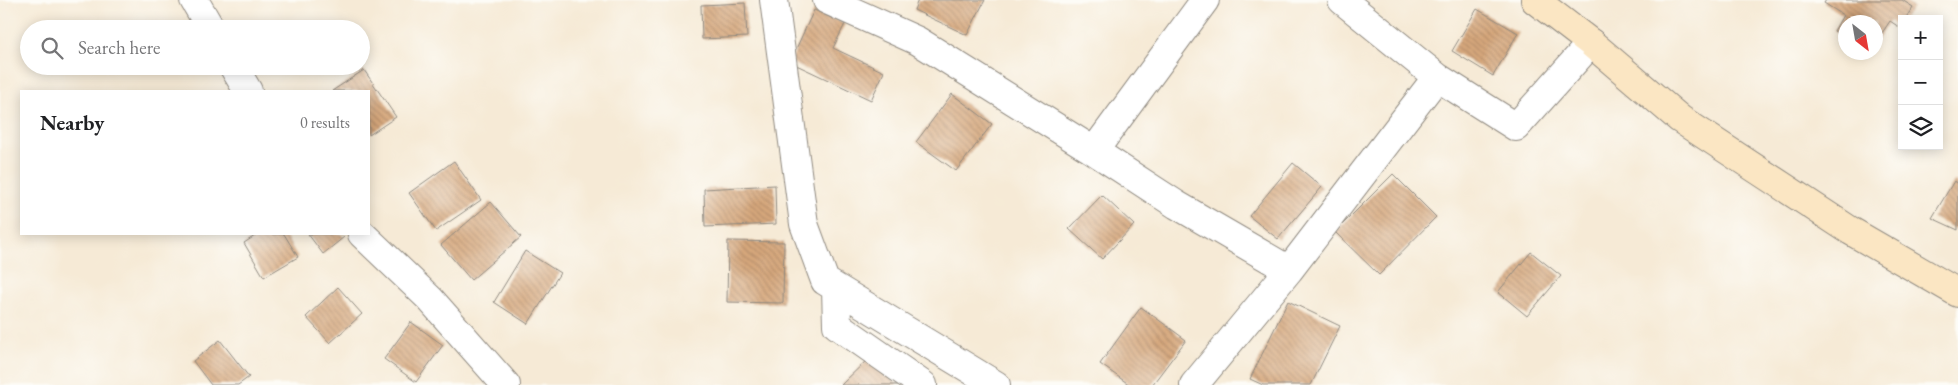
<!DOCTYPE html>
<html lang="en">
<head>
<meta charset="utf-8">
<style>
	:root { --surface:#fff; --page:#f6f6f6; --text:#202124; --muted:#757577; --line:#e0e0e0 }
	body { margin:0; font-family:"EB Garamond",serif; background:var(--page); color:var(--text) }
	.controls { position:absolute; right:15px; top:15px; display:grid; overflow:hidden; border-radius:0px; box-shadow:0 2px 12px #0003 }
	.controls button { width:45px; height:45px; display:grid; place-items:center; padding:0; border:0; border-bottom:1px solid var(--line); background:var(--surface); color:var(--text); font:25px sans-serif }
	.compass { position:absolute; left:1838px; top:15px; width:45px; height:45px; border-radius:50%; background:var(--surface); box-shadow:0 2px 12px #0003; rotate:149deg }
	.list { margin:0; padding:0; list-style:none }
	h2 { display:flex; justify-content:space-between; align-items:center; height:65px; margin:0; padding:0 20px; font-size:21px }
	h2 small { font-size:16px; font-weight:400; color:var(--muted) }
	.icon { flex:none; width:28px; height:28px; fill:none; stroke:currentColor; stroke-width:2; stroke-linecap:round; stroke-linejoin:round }
	.map { position:relative; flex:none; width:1958px; height:385px; overflow:hidden }
	.search { position:absolute; background:var(--surface); box-shadow:0 2px 12px #0003; left:20px; top:20px; width:350px; height:55px; display:flex; align-items:center; gap:12px; box-sizing:border-box; padding:0 18px; border-radius:28px; color:var(--muted); font-size:19px }
	.panel { position:absolute; background:var(--surface); box-shadow:0 2px 12px #0003; left:20px; top:90px; width:350px; height:145px; border-radius:0px }
	.map>svg:first-child { display:block }
</style>
</head>
<body>
<div class="map">
<svg width="1958" height="385" viewBox="0 0 1958 385">
	<defs>
		<pattern id="building-back-hatch" width="6" height="6" patternUnits="userSpaceOnUse" patternTransform="scale(1.25)"><rect width="6" height="6" fill="#d6a77c"/><path d="M-1 5l2 2M0 0l6 6M5-1l2 2" fill="none" stroke="#ae8866"/></pattern>
	</defs>
	<rect width="100%" height="100%" fill="#fdfcf7"/>
	<filter id="ink" filterUnits="userSpaceOnUse"><feTurbulence type="fractalNoise" baseFrequency=".02" numOctaves="2"/><feDisplacementMap in="SourceGraphic" scale="10" xChannelSelector="R" yChannelSelector="G"/><feConvolveMatrix kernelMatrix="1 2 1 2 8 2 1 2 1" color-interpolation-filters="sRGB"/></filter>
	<filter id="wash" filterUnits="userSpaceOnUse"><feTurbulence type="fractalNoise" baseFrequency=".0096" numOctaves="4" result="noise"/><feDisplacementMap in="SourceGraphic" scale="20" xChannelSelector="R" yChannelSelector="G"/><feGaussianBlur stdDeviation="1.12" result="paint"/><feColorMatrix in="noise" values="0 0 0 0 0 0 0 0 0 0 0 0 0 0 0 0 0 1.4 0 .05"/><feComposite in="paint" operator="in"/></filter>
	<g filter="url(#wash)">
		<rect width="100%" height="100%" fill="#f6ead6"/>
		<g id="blocks">
			<path fill="url(#building-back-hatch)" d="M918,0H985L967,35L914,10Z
				M1826,0H1902L1913,7L1905,19H1902V23L1899,27L1890,21L1876,42V22H1846V38L1834,31L1843,15L1824,3Z
				M745,3L747,37L702,39L701,5Z
				M1477,9L1518,33L1493,76L1452,51Z
				M814,10L845,24L833,48L884,72L871,100L790,62Z
				M364,70L396,117L369,135V91H332Z
				M952,94L992,124L956,171L916,142Z
				M454,161L481,200L436,231L409,193Z
				M1293,163L1322,187L1278,239L1249,216Z
				M1393,174L1436,217L1379,275L1335,232Z
				M1954,181L1958,183V230L1932,218Z
				M775,185L776,224L705,227L704,189Z
				M1102,195L1134,225L1102,259L1069,229Z
				M491,202L521,237L471,280L441,245Z
				M258,234H284L298,257L264,277L244,243Z
				M308,234H341L344,237L323,254Z
				M728,241L784,242L783,303L727,302Z
				M525,251L560,273L528,324L494,302Z
				M1531,252L1561,276L1527,316L1498,292Z
				M338,287L362,314L330,343L306,317Z
				M1288,301L1340,326L1311,385H1263L1250,379Z
				M1141,307L1186,340L1152,385H1130L1100,364Z
				M411,322L443,345L416,382L384,359Z
				M220,340L249,377L238,385H211L193,361Z
				M870,357L898,385H841Z"/>
		</g>
	</g>
	<g filter="url(#ink)">
		<use href="#blocks" fill-opacity="0" stroke="#908a80" stroke-width="1"/>
		<g fill="none" stroke-linecap="round" stroke-linejoin="round">
			<g stroke="#908a80" stroke-width="30">
				<path id="street" d="M194,0L211,29
					M774,0L804,224L825,281L996,385
					M827,0L918,41L1094,151L1177,205L1289,270
					M1342,0L1437,77L1516,127L1591,43
					M233,66L248,91
					M1094,151L1205,0
					M362,234L430,299L506,385
					M836,288L837,325L923,385
					M1194,385L1289,270L1437,77"/>
			</g>
			<g stroke="#908a80" stroke-width="30">
				<path id="secondary" d="M1535,0L1591,43L1680,119L1851,231L1958,293"/>
			</g>
			<use href="#street" stroke="#fff" stroke-width="28"/>
			<use href="#secondary" stroke="#fbe6c3" stroke-width="28"/>
		</g>
	</g>
</svg>
<div class="controls">
<button>+</button>
<button>−</button>
<button><svg class="icon" aria-label="layers" viewBox="0 0 24 24"><path d="M12 4l9 5-9 5-9-5zM3 14l9 5 9-5"/></svg></button>
</div>
<svg class="compass" viewBox="-18 -18 36 36"><path d="M0-13l5 13h-10z" fill="#e53935"/><path d="M0 13l5-13h-10z" fill="#757577"/></svg>
<div class="search"><svg class="icon" aria-label="search" viewBox="0 0 24 24"><circle cx="10" cy="10" r="6"/><path d="M15 15l6 6"/></svg>Search here</div>
<section class="panel">
<h2>Nearby<small>0 results</small></h2>
<ul class="list">
</ul>
</section>
</div>
</body>
</html>
